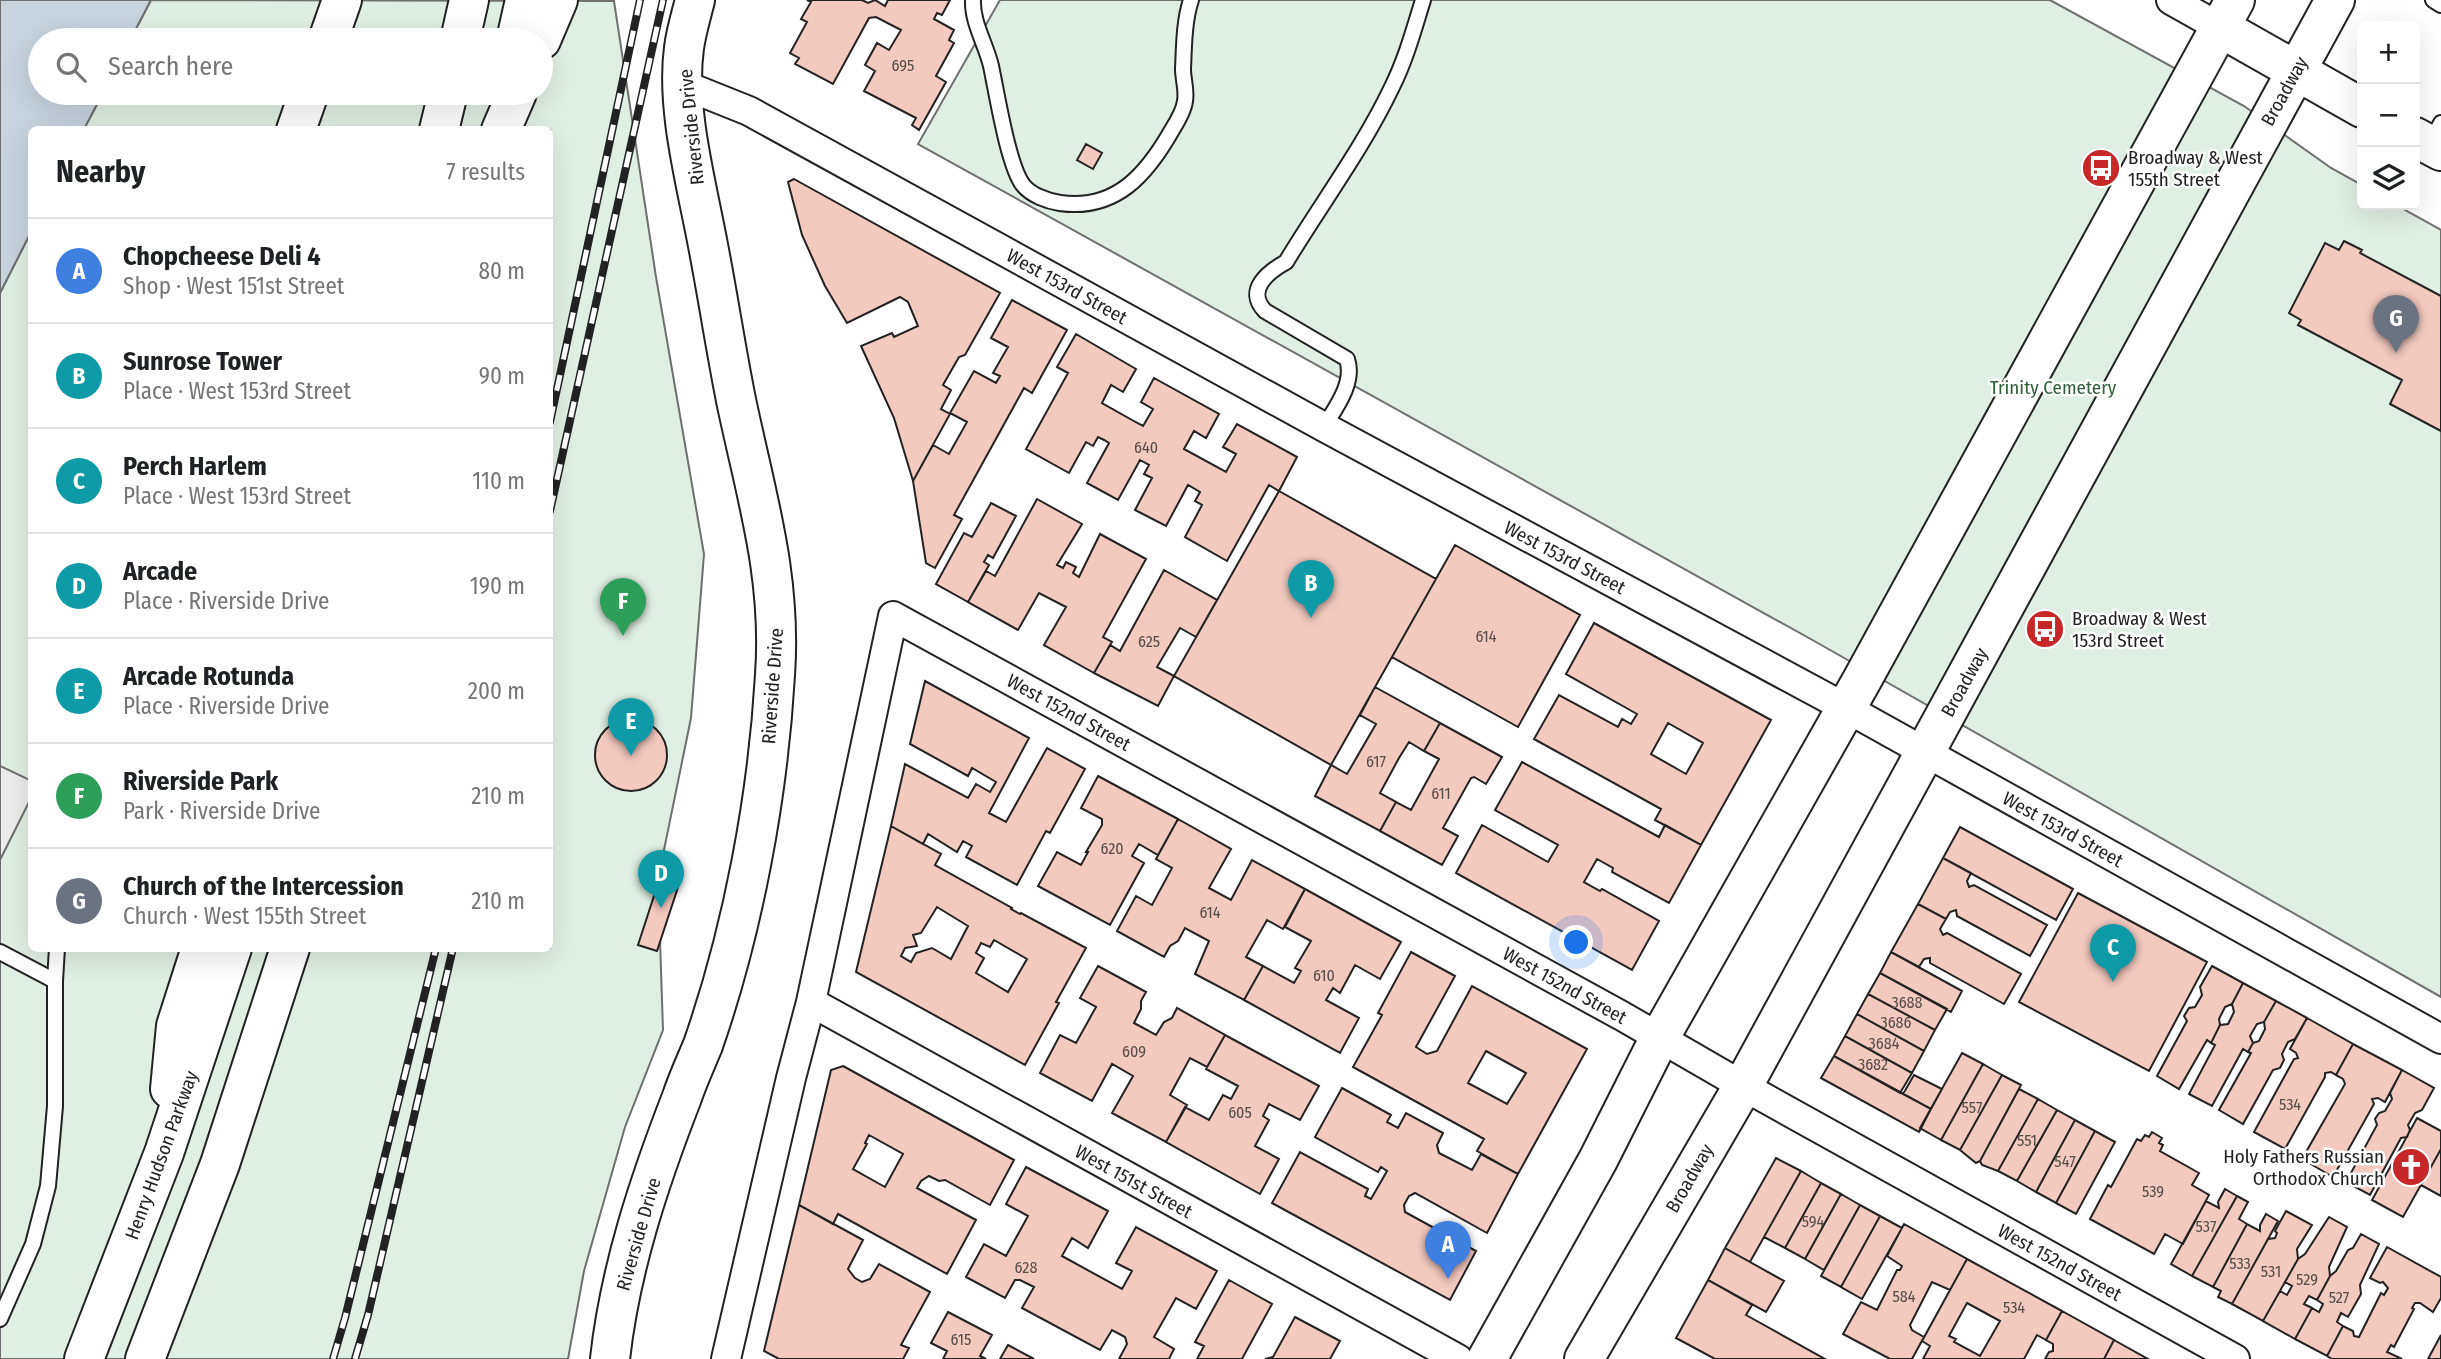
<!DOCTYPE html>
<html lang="en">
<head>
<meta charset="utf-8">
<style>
	:root { --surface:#fff; --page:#f2f2f2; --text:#202124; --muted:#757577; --line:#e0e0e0; --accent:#c62828 }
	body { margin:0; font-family:"Fira Sans Condensed",sans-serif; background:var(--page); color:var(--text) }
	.controls { position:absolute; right:21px; top:21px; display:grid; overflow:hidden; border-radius:10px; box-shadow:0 7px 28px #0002 }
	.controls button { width:63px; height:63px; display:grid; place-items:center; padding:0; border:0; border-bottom:2px solid var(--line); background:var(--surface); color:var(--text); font:35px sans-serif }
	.you { position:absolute; left:1577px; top:943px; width:24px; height:24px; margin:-18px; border:5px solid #fff; border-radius:50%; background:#1a73e8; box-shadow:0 0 0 10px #1a73e833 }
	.badge { display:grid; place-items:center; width:46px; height:46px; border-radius:50%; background:var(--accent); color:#fff; font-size:23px; font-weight:700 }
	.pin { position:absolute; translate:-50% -58px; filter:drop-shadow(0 2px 4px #0008) }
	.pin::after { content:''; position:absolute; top:37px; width:24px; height:21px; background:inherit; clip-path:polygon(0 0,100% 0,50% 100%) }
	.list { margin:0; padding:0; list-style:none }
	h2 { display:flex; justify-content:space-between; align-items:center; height:91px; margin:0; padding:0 28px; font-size:30px }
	h2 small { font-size:23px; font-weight:400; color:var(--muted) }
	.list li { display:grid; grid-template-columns:46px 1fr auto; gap:21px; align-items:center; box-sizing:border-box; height:105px; padding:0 28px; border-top:2px solid var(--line) }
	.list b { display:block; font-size:26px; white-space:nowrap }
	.list p { margin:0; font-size:23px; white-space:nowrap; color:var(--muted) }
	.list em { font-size:23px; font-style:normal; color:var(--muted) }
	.icon { flex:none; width:38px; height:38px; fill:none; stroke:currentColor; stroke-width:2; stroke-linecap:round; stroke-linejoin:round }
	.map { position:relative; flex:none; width:2441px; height:1359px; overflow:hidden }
	.search { position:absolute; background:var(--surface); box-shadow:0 7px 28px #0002; left:28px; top:28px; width:525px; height:77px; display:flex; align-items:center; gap:18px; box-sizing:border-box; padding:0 24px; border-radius:38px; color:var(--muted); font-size:26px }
	.panel { position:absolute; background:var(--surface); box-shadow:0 7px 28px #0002; left:28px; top:126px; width:525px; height:826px; border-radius:10px }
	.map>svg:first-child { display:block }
</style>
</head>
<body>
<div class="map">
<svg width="2441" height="1359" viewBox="0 0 2441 1359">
	<rect width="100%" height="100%" fill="#fff"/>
	<path fill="#e0efe3" stroke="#6f6f6f" stroke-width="2" d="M151,0L614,1L656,277L704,554L691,718L658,879L663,1030L625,1127L584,1271L568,1359H0V293L31,232L32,948H550V130L84,129L103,93H541V40H130Z
		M1000,0H2050L2244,106L2331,168L2362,185V205H2396L2441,230V997L1816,642L918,144Z"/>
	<path fill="#ededed" stroke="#6f6f6f" stroke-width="2" d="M0,766L32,781L31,798L0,860Z"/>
	<path fill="#c7d3dd" stroke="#6f6f6f" stroke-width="2" d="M0,0H151L130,40H40V93H103L84,129L32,130L31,232L0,293Z"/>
	<path fill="#f3c9c0" stroke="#222" stroke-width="2" fill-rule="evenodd" d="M807,0H862L868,3L875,0L885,6L888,0H950L942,15L937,13L934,19L954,30L949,40L954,43L936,76L946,82L919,130L912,125L916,118L864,91L875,71L865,65L877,43L889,50L901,30L876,17L869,18L833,84L795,64L799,58L790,53L807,22L801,19L811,2Z
		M1086,144L1102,153L1093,169L1077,160Z
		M794,179L1000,293L965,355L959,357L943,385L951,390L941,409L950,414L913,481L894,418L861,346L892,333L894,337L918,326L908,302L900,297L847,323L825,286L802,235L788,182Z
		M2344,241L2362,250L2360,253L2441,296V431L2390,404L2402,380L2298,325L2301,320L2289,313L2325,243L2339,250Z
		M1012,300L1067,330L1032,393L1024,388L954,515L962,519L935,568L926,563L913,481L933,445L949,454L967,422L950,413L974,371L996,383L1000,376L993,373L1008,347L991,338Z
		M1076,334L1136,369L1123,392L1111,385L1102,403L1132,420L1143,426L1153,409L1141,402L1154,378L1219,414L1206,438L1194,431L1184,449L1226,472L1236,454L1223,447L1237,424L1297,457L1279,491L1269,485L1227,561L1185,537L1202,505L1195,501L1200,492L1188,485L1166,526L1135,510L1152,478L1144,474L1149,465L1140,460L1118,500L1087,483L1109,443L1104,440L1098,437L1093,446L1086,442L1069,473L1026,449L1068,373L1057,367Z
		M1279,491L1436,579L1331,765L1174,676Z
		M1037,499L1082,524L1057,565L1063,568L1066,562L1076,567L1073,573L1079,577L1100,534L1146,559L1103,637L1112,642L1094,673L1044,645L1066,607L1039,593L1018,630L968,602L986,571L995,576Z
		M991,503L1016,516L993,558L988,555L984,562L989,565L968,602L936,584L964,533L972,537Z
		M1455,545L1580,615L1518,727L1392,657Z
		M1164,570L1217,600L1196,637L1180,628L1157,667L1174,676L1158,706L1094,673L1110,645L1120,651Z
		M1594,623L1771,720L1701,845L1655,820L1661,809L1534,739L1559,695L1618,727L1622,719L1631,724L1637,714L1566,674ZM1668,723L1703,743L1686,774L1651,754Z
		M925,681L1029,738L989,813L1006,822L1047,748L1085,769L1050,833L1046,831L1017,885L966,857L972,846L963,841L957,852L928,834L923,844L891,826L905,764L968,798L976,784L990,792L996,782L972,768L968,776L910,744Z
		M1375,687L1440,723L1424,751L1409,742L1399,758L1380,793L1396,802L1380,831L1315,796L1331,765L1347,774L1376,724L1360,715Z
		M595 755a36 36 0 1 1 72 0a36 36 0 1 1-72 0Z
		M1440,723L1502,757L1486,784L1474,777L1471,778L1443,828L1458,836L1442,865L1380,831L1396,802L1411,810L1439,759L1424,751Z
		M1522,762L1659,837L1665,825L1701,845L1669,903L1612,872L1613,868L1597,859L1584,882L1600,891L1602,889L1659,921L1632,970L1456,873L1482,825L1548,862L1558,845L1495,810Z
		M1098,776L1178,819L1158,855L1139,844L1132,856L1144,863L1110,925L1038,886L1057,852L1081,865L1088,852H1086L1102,825V819L1081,808Z
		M1178,819L1231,849L1209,888L1231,900L1252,860L1305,889L1283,929L1267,920L1246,957L1263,966L1244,1000L1195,974L1209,941L1185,928L1178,941L1170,946L1164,957L1117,931L1136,896L1152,905L1172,868L1156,859Z
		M891,826L941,854L935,865L1012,908L1011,909L1020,914L1021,913L1086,948L1056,1002L1059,1003L1025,1065L856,972ZM937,907L968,926L951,959L932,948L916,953L911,962L901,956L905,948L917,946L913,935L921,933ZM994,940L1027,959L1008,992L976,973L984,958L976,953L981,943L990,947Z
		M1960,827L2073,889L2056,920L1943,858Z
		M1943,858L1971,873L1967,881L1969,887L1974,885L2047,925L2030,956L1957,916L1956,910L1950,912L1946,919L1918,904Z
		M664,865L683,872L657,951L638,945Z
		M1305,889L1401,942L1380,979L1355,965L1340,993L1333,988L1326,1000L1359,1018L1340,1053L1244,1000L1263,966L1294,983L1301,971L1295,968L1311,941L1285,927Z
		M2078,893L2207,962L2149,1071L2019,1002Z
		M1918,904L1946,919L1940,929L1943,935L1947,933L2021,974L2004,1004L1930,963V958L1924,959L1919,967L1891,952Z
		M1411,952L1455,976L1416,1047L1427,1054L1437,1051L1472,986L1587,1049L1518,1174L1477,1151L1484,1139L1353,1067L1382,1015L1378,1013ZM1486,1051L1526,1073L1507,1104L1468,1083Z
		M1891,952L1962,991L1951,1012L1880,973Z
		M1098,966L1146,992L1141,1001V1009L1134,1023L1156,1035L1164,1022L1172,1018L1177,1008L1225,1035L1207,1067L1190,1058L1170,1095L1187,1105L1166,1142L1112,1113L1133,1076L1112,1064L1092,1101L1040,1073L1060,1035L1076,1043L1096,1007L1080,998Z
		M2212,966L2243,983L2232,1004L2225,1007L2219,1019L2220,1025L2211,1043L2207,1040L2179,1089L2157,1076L2187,1021L2184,1016L2189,1008L2195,1007L2202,995L2200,987Z
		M1880,973L1947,1009L1935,1030L1868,994Z
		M2243,983L2276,1001L2264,1022L2257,1024L2250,1036L2253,1043L2248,1052L2243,1049L2212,1106L2189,1094L2215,1045L2211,1043L2220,1025L2228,1024L2234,1012L2232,1004Z
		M1868,994L1935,1030L1924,1051L1857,1014Z
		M2276,1001L2307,1018L2295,1039L2288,1042L2282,1054L2284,1060L2280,1068L2273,1070L2243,1124L2219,1110L2251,1053L2248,1052L2253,1043L2259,1041L2265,1029L2264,1022Z
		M1857,1014L1924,1051L1912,1073L1845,1036Z
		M2307,1018L2353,1044L2336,1075L2331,1072L2325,1073V1077L2285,1149L2254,1132L2294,1059L2298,1058L2296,1053L2290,1049Z
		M1225,1035L1319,1086L1300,1120L1269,1104L1263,1116L1269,1120L1255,1146L1279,1159L1260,1194L1166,1142L1185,1107L1209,1120L1223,1095L1231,1099L1238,1086L1206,1069Z
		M1845,1036L1912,1073L1900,1093L1834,1056Z
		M2353,1044L2402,1070L2385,1102L2378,1098L2372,1099L2374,1104L2333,1177L2302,1159L2345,1084L2343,1079L2336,1075Z
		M1962,1053L1983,1064L1941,1140L1920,1128Z
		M1834,1056L1931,1109L1919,1132L1821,1078Z
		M1983,1064L2002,1075L1960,1150L1941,1140Z
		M843,1066L1014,1160L990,1205L945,1180L939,1181L929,1176L921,1181L917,1188L976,1220L947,1274L838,1214L833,1224L799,1205L831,1070ZM869,1135L903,1154L885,1187L853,1169L867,1144L865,1143Z
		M2402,1070L2434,1088L2422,1110L2415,1113L2408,1125L2410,1130L2407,1137L2401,1138L2370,1195L2346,1182L2377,1125L2375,1119L2379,1113L2385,1111L2392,1099L2390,1093Z
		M1914,1075L1942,1089L1931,1109L1903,1094Z
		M2002,1075L2021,1085L1980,1161L1976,1163L1960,1150Z
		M1342,1088L1391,1115L1387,1122L1398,1128L1406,1113L1443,1133L1437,1145L1439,1153L1472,1170L1481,1154L1518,1174L1487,1233L1415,1193L1409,1196L1404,1205L1405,1212L1476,1251L1450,1300L1272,1203L1300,1152L1368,1189L1365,1196L1371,1199L1387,1171L1381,1167L1378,1172L1315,1137Z
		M2019,1089L2038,1099L1998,1171L1982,1165L1980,1161Z
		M2038,1099L2057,1110L2017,1181L1998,1171Z
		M2057,1110L2075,1120L2036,1192L2017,1181Z
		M2417,1118L2441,1131V1149L2403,1217L2372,1200Z
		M2075,1120L2095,1131L2056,1203L2036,1192Z
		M2095,1131L2115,1142L2076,1214L2056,1203Z
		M2152,1132L2162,1138L2159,1143L2163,1145L2160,1151L2199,1173L2192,1185L2209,1195L2183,1244L2165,1234L2154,1254L2090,1219L2108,1185L2111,1187L2137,1139L2141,1141L2145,1135L2149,1137Z
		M2441,1149V1196L2421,1185Z
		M1776,1158L1801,1171L1750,1262L1725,1248Z
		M1026,1167L1108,1211L1088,1248L1072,1238L1062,1256L1122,1289L1132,1271L1116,1263L1136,1227L1217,1271L1196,1309L1176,1298L1154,1337L1174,1349L1169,1359H1119L1127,1344L1125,1337L1112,1330L1100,1350L1022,1308L1034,1287L1020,1280H1015L1005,1298L966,1277L984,1244L1006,1256L1028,1216L1006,1204Z
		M1801,1171L1821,1183L1785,1248L1764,1237Z
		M1821,1183L1841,1194L1805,1259L1785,1248Z
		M2225,1189L2237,1196L2192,1276L2171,1264L2206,1201L2219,1208L2218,1202Z
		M1841,1194L1860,1205L1824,1270L1805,1259Z
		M2237,1196L2248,1202L2239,1219L2247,1224L2213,1287L2192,1276Z
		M799,1205L863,1240L848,1269L855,1278L862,1282L870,1279L879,1264L930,1292L901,1345L909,1348L903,1359H779L764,1351Z
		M1860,1205L1880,1216L1841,1287L1821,1276Z
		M2286,1211L2312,1225L2297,1249L2298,1259L2263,1321L2232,1304L2268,1239L2275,1238L2277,1233L2275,1231Z
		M2266,1214L2278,1221L2232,1304L2218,1297L2221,1291L2213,1287L2247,1224L2260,1231V1225Z
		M1880,1216L1902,1228L1862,1299L1841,1287Z
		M2329,1217L2347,1227L2329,1267L2330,1276L2317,1300L2309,1296L2304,1304L2312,1308L2295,1339L2263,1321L2280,1291L2287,1295L2292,1286L2285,1282L2298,1259L2305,1254Z
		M1904,1224L1967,1259L1950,1290L1932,1282L1910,1325L1912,1330L1924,1337L1912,1359H1890L1843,1334L1861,1302L1877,1310L1897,1270H1900L1902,1266L1887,1256Z
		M2361,1234L2379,1244L2360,1285L2361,1294L2348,1317L2341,1313L2337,1322L2343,1326L2327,1356L2295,1339L2312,1308L2319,1312L2323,1304L2317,1300L2330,1276L2336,1271L2348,1250L2353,1248Z
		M2387,1247L2441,1277V1298L2433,1312L2420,1303H2415L2412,1308L2414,1309L2394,1347L2391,1345L2387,1352L2402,1359H2332L2327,1356L2343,1326L2353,1331L2354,1336L2359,1337L2381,1293L2384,1295L2388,1288L2383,1282L2380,1283L2370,1278Z
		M1725,1248L1784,1281L1766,1312L1708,1280Z
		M1967,1259L2062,1311L2046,1340L2037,1335L2024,1359H1923L1930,1346L1922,1341ZM1967,1303L2000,1321L1980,1356L1954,1342L1956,1339L1949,1336Z
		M1229,1280L1272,1304L1242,1359H1197L1204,1346L1195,1342Z
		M1708,1280L1752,1305L1746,1315L1825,1359H1715L1676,1338Z
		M2062,1311L2114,1340L2104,1359H2045L2049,1352L2053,1351V1344L2046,1340Z
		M948,1312L992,1335L980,1356L986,1359H943L947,1351L931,1343Z
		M1295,1317L1340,1341L1330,1359H1265L1273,1357Z
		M2441,1335V1359H2428Z
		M2114,1340L2148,1359H2104Z
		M1008,1345L1034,1359H1000Z"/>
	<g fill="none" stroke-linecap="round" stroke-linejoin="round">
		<g stroke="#222" stroke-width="18">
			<path id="service" d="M973,0C972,23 986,44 991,66C997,94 1008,165 1023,185C1031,195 1047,201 1060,203C1116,211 1147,174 1172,130C1177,122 1184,110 1185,101C1187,91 1183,79 1183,69C1184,47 1184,21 1191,0
				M2433,0L2441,5
				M2430,143L2441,123
				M1324,427C1336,407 1355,383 1347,359L1265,311C1245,290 1268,272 1286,262C1321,204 1363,148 1392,87C1406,59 1414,29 1423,0
				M0,952L55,981
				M0,1319L33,1244L48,1186L55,1106V981L57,948"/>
		</g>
		<g stroke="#222" stroke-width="32">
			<path id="minor" d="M2171,0L2219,27
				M684,85L749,111L1324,427L1846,708L2441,1039
				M811,1002L1458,1359
				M726,1359L791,1078L811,1002L893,616L1622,1016L1743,1086L2235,1359"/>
		</g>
		<g stroke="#222" stroke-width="42">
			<path id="secondary" d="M328,40L342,0
				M296,130L309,93
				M610,1359C620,1269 649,1182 682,1097C688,1079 696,1062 703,1045C743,930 768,797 775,675C782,575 756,496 736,400C725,345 717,290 706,235C695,178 676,106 684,48C686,32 691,16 695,0"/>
		</g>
		<g stroke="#222" stroke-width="42">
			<path id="primary" d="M2219,27L2362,108
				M2415,137L2441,151
				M1487,1359L1598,1160L1660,1037L1862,680L2235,0
				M1584,1359L1743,1086L2335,0"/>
		</g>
		<g stroke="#222" stroke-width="42">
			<path id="motorway" d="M460,40L469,0
				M516,40L525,0
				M541,40L558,0
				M439,130L448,93
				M501,130L517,93
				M170,1089L176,1026L201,948
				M84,1359L164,1153L232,948
				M145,1359L220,1164L290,948"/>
		</g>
		<use href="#service" stroke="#fff" stroke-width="14"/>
		<use href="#minor" stroke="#fff" stroke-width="28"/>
		<use href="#secondary" stroke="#fff" stroke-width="38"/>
		<use href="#primary" stroke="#fff" stroke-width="38"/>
		<use href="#motorway" stroke="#fff" stroke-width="38"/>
		<g stroke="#222" stroke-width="8">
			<path id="rail" d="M550,422L640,0
				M550,511L663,0
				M333,1359L345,1318L436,948
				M355,1359L368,1315L453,948"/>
		</g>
		<use href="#rail" stroke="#fff" stroke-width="5" stroke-dasharray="16" stroke-linecap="butt"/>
	</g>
	<defs>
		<g id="bus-disc" transform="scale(2.0125)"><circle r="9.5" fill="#c62828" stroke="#fff"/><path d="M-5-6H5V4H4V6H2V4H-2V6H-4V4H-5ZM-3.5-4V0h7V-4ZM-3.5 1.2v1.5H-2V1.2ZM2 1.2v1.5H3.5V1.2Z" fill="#fff"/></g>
		<g id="church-disc" transform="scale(2.0125)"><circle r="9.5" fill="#c62828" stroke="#fff"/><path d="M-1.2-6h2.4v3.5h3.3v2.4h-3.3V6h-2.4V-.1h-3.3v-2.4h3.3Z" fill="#fff"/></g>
	</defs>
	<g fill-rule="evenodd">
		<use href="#bus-disc" x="2101" y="168"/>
		<use href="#bus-disc" x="2045" y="629"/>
		<use href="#church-disc" x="2411" y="1167"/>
	</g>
	<g text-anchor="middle" stroke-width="5" stroke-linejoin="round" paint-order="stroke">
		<g font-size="16" fill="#564c4a">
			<text x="903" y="71">695</text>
			<text x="1146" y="453">640</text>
			<text x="1486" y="642">614</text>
			<text x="1149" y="647">625</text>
			<text x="1376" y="767">617</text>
			<text x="1441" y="799">611</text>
			<text x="1112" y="854">620</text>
			<text x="1210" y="918">614</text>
			<text x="1324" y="981">610</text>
			<text x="1907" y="1008">3688</text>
			<text x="1896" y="1028">3686</text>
			<text x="1884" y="1049">3684</text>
			<text x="1134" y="1057">609</text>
			<text x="1873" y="1070">3682</text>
			<text x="2290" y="1110">534</text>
			<text x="1972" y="1113">557</text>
			<text x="1240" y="1118">605</text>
			<text x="2027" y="1146">551</text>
			<text x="2065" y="1167">547</text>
			<text x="2153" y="1197">539</text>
			<text x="1813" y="1227">594</text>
			<text x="2206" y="1232">537</text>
			<text x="2240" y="1269">533</text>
			<text x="1026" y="1273">628</text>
			<text x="2271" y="1277">531</text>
			<text x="2307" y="1285">529</text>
			<text x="1904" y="1302">584</text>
			<text x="2339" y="1303">527</text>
			<text x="2014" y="1313">534</text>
			<text x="961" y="1345">615</text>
		</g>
		<g font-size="19" fill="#222" stroke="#fff">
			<text transform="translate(2284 91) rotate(-61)" y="7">Broadway</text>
			<text transform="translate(691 127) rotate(-96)" y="7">Riverside Drive</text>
			<text transform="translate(1067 286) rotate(29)" y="7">West 153rd Street</text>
			<text transform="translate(1565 557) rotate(28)" y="7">West 153rd Street</text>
			<text transform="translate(1964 682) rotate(-61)" y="7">Broadway</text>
			<text transform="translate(772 686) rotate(-86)" y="7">Riverside Drive</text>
			<text transform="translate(1069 712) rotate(29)" y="7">West 152nd Street</text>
			<text transform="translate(2063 829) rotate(29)" y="7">West 153rd Street</text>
			<text transform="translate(1565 985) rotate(29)" y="7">West 152nd Street</text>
			<text transform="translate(161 1155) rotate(-70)" y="7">Henry Hudson Parkway</text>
			<text transform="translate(1689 1178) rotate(-60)" y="7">Broadway</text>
			<text transform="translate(1134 1181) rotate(29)" y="7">West 151st Street</text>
			<text transform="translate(638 1234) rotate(-74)" y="7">Riverside Drive</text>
			<text transform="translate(2060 1262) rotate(29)" y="7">West 152nd Street</text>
		</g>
		<g font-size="19" fill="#222" stroke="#fff" text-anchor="start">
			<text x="2128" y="164">Broadway &amp; West<tspan x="2128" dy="22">155th Street</tspan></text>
			<text x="2072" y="625">Broadway &amp; West<tspan x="2072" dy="22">153rd Street</tspan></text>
			<text x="2384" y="1163" text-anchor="end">Holy Fathers Russian<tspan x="2384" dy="22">Orthodox Church</tspan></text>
		</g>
		<g font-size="19" fill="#2f5e38" stroke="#fff">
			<text x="2053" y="394">Trinity Cemetery</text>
		</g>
	</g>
</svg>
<div class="controls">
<button>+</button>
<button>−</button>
<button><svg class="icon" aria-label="layers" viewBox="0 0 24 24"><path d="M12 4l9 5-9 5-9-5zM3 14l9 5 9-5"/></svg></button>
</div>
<div class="you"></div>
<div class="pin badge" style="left:1448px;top:1279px;background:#3f7fe0">A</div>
<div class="pin badge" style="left:1311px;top:618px;background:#0f9aa8">B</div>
<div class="pin badge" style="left:2113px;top:982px;background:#0f9aa8">C</div>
<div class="pin badge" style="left:661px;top:908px;background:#0f9aa8">D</div>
<div class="pin badge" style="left:631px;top:756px;background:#0f9aa8">E</div>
<div class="pin badge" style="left:623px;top:636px;background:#2e9e5b">F</div>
<div class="pin badge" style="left:2396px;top:353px;background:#6b7280">G</div>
<div class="search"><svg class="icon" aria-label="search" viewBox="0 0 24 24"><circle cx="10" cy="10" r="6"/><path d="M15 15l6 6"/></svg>Search here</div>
<section class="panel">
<h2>Nearby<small>7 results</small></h2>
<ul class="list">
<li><span class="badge" style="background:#3f7fe0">A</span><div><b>Chopcheese Deli 4</b><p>Shop · West 151st Street</p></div><em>80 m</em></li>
<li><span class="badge" style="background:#0f9aa8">B</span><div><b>Sunrose Tower</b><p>Place · West 153rd Street</p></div><em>90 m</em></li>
<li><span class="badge" style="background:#0f9aa8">C</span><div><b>Perch Harlem</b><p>Place · West 153rd Street</p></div><em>110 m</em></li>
<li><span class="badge" style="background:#0f9aa8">D</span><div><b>Arcade</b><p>Place · Riverside Drive</p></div><em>190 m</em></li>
<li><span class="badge" style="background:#0f9aa8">E</span><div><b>Arcade Rotunda</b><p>Place · Riverside Drive</p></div><em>200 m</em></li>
<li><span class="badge" style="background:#2e9e5b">F</span><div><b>Riverside Park</b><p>Park · Riverside Drive</p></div><em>210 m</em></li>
<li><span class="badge" style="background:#6b7280">G</span><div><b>Church of the Intercession</b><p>Church · West 155th Street</p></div><em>210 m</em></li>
</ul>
</section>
</div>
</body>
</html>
